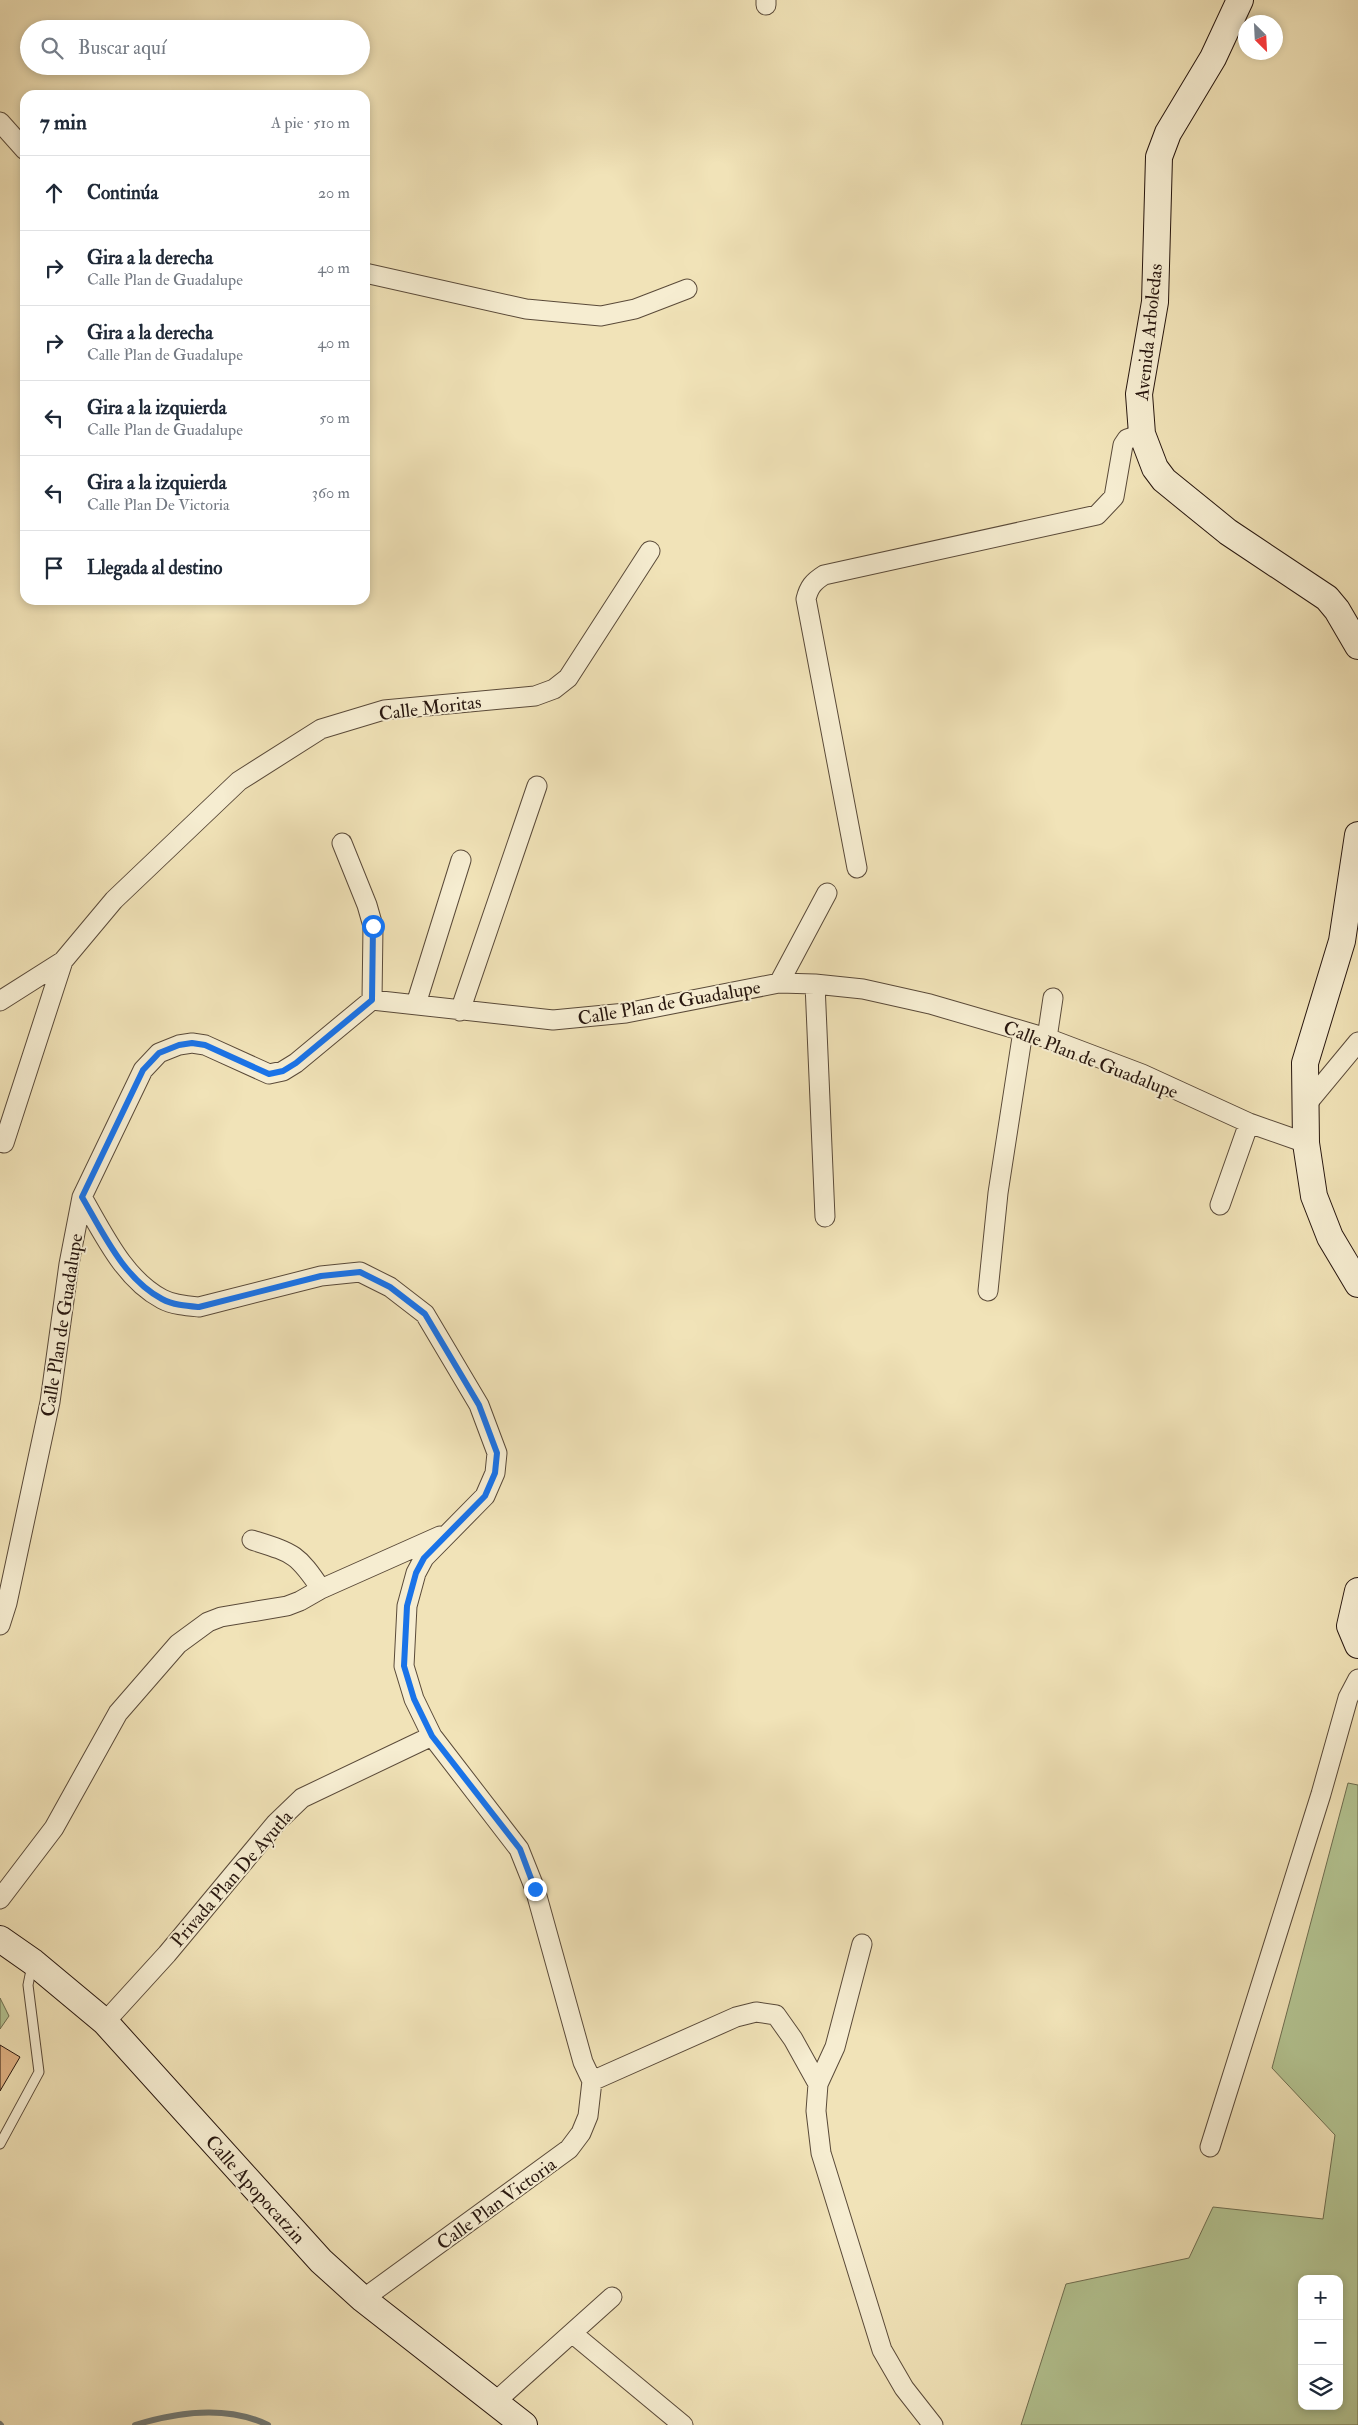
<!DOCTYPE html>
<html lang="es">
<head>
<meta charset="utf-8">
<style>
	:root { --surface:#fff; --page:#f6f6f7; --text:#1f2937; --muted:#747a83; --line:#e0e1e3 }
	body { margin:0; font-family:"IM FELL Double Pica",serif; background:var(--page); color:var(--text) }
	.controls { position:absolute; right:15px; bottom:15px; display:grid; overflow:hidden; border-radius:10px; box-shadow:0 2px 8px #0003 }
	.controls button { width:45px; height:45px; display:grid; place-items:center; padding:0; border:0; border-bottom:1px solid var(--line); background:var(--surface); color:var(--text); font:25px sans-serif }
	.compass { position:absolute; left:1238px; top:15px; width:45px; height:45px; border-radius:50%; background:var(--surface); box-shadow:0 2px 8px #0003; rotate:156deg }
	.stop { position:absolute; width:15px; height:15px; margin:-11px; border:4px solid #1a73e8; border-radius:50%; background:#fff }
	.stop.end { background:#1a73e8; border-color:#fff; box-shadow:0 1px 5px #0008 }
	.list { margin:0; padding:0; list-style:none }
	h2 { display:flex; justify-content:space-between; align-items:center; height:65px; margin:0; padding:0 20px; font-size:21px }
	h2 small { font-size:16px; font-weight:400; color:var(--muted) }
	.list li { display:grid; grid-template-columns:32px 1fr auto; gap:15px; align-items:center; box-sizing:border-box; height:75px; padding:0 20px; border-top:1px solid var(--line) }
	.list b { display:block; font-size:19px; white-space:nowrap }
	.list p { margin:0; font-size:16px; white-space:nowrap; color:var(--muted) }
	.list em { font-size:16px; font-style:normal; color:var(--muted) }
	.icon { flex:none; width:28px; height:28px; fill:none; stroke:currentColor; stroke-width:2; stroke-linecap:round; stroke-linejoin:round }
	.map { position:relative; flex:none; width:1358px; height:2425px; overflow:hidden }
	.search { position:absolute; background:var(--surface); box-shadow:0 2px 8px #0003; left:20px; top:20px; width:350px; height:55px; display:flex; align-items:center; gap:12px; box-sizing:border-box; padding:0 18px; border-radius:28px; color:var(--muted); font-size:19px }
	.panel { position:absolute; background:var(--surface); box-shadow:0 2px 8px #0003; left:20px; top:90px; width:350px; height:515px; border-radius:15px }
	.map>svg:first-child { display:block }
</style>
</head>
<body>
<div class="map">
<svg width="1358" height="2425" viewBox="0 0 1358 2425">
	<rect width="100%" height="100%" fill="#f1e3b8"/>
	<filter id="stains"><feTurbulence type="fractalNoise" baseFrequency=".004" numOctaves="4"/><feColorMatrix values="0 0 0 0 .2 0 0 0 0 .09 0 0 0 0 .02 0 0 0 .5 -.17"/></filter>
	<radialGradient id="worn" r=".72"><stop offset=".6" stop-color="#630" stop-opacity="0"/><stop offset="1" stop-color="#630" stop-opacity=".3"/></radialGradient>
	<path fill="#b4c593" stroke="#6e6e51" fill-rule="evenodd" d="M1348,1783L1358,1785V2425H1021L1066,2284L1189,2258L1213,2207L1323,2219L1335,2135L1272,2068ZM1302,2279H1339V2406H1302Z
		M0,1998L9,2016L0,2029Z"/>
	<g fill="none" stroke-linecap="round" stroke-linejoin="round">
		<path stroke="#707976" stroke-width="6" d="M0,2424L1,2425
			M135,2425C177,2412 227,2405 268,2425"/>
	</g>
	<path fill="#e2b587" stroke="#28170f" d="M0,2045L20,2057L0,2091Z"/>
	<g fill="none" stroke-linecap="round" stroke-linejoin="round">
		<g stroke="#5a4a39" stroke-width="11">
			<path id="service" d="M0,2144L39,2072L28,1985L32,1965"/>
		</g>
		<g stroke="#5a4a39" stroke-width="21">
			<path id="minor" d="M766,5V0
				M0,122L25,150
				M365,273L526,309L601,316L635,309L687,289
				M342,843L367,905L373,926L372,1000
				M857,868L806,599C809,587 813,582 824,575L1097,515L1114,497L1123,445L1127,439L1142,434
				M779,983L827,893
				M815,984L825,1217
				M0,1001L63,961L114,900L239,781L321,729L384,710L535,696L554,689L568,678L650,551
				M416,1004L461,860
				M460,1011L537,786
				M1047,1038L1053,998
				M1305,1106L1358,1042
				M4,1143L63,961
				M82,1197C103,1233 124,1279 162,1299C173,1305 187,1306 199,1307L321,1276L360,1272L390,1287L425,1314L479,1405L497,1453L495,1473L485,1496L424,1558L416,1573L407,1606L404,1666L414,1699L432,1736L519,1849L535,1889L583,2062L592,2081L588,2116L581,2133L569,2149L363,2299
				M1220,1205L1249,1123
				M988,1291L998,1193L1023,1031
				M252,1540C293,1553 297,1553 321,1589
				M0,1625L7,1603L50,1402L69,1264L82,1197L143,1070L159,1053L179,1045L192,1043L205,1045L269,1074L283,1071L296,1063L372,1000L553,1020L626,1013L779,983L815,984L863,989L930,1004L1047,1038L1142,1074L1249,1123L1306,1143
				M0,1899L54,1828L118,1713L178,1644L208,1622L221,1617L287,1606L300,1601L321,1589L440,1536
				M862,1944L835,2047L818,2084L816,2111L821,2153L882,2350L904,2388L933,2425
				M105,2022L167,1954L276,1823L302,1798L432,1736
				M592,2081L736,2017L756,2012L776,2015L793,2039L818,2084
				M1210,2147L1321,1794L1348,1698L1358,1679
				M572,2333L683,2425
				M495,2402L612,2297"/>
		</g>
		<g stroke="#28170f" stroke-width="28">
			<path id="secondary" d="M1240,0L1213,58L1168,133L1159,157L1155,302L1139,394L1142,434L1155,468L1164,480L1228,532L1327,598L1337,610L1358,646
				M1358,835L1342,941L1305,1063L1306,1143L1314,1196L1330,1237L1358,1284
				M1358,1591L1350,1626L1358,1645
				M0,1939L33,1962L105,2022L321,2261L363,2299L524,2425"/>
		</g>
		<use href="#service" stroke="#f6edd1" stroke-width="9"/>
		<use href="#minor" stroke="#f6edd1" stroke-width="19"/>
		<use href="#secondary" stroke="#f6edd1" stroke-width="26"/>
	</g>
	<g fill="none" stroke-linecap="round" stroke-linejoin="round">
		<path stroke="#1a73e8" stroke-width="6" d="M373,926L372,1000L296,1063L283,1071L269,1074L205,1045L192,1043L179,1045L159,1053L143,1070L82,1197C103,1233 124,1279 162,1299C173,1305 187,1306 199,1307L321,1276L360,1272L390,1287L425,1314L479,1405L497,1453L495,1473L485,1496L424,1558L416,1573L407,1606L404,1666L414,1699L432,1736L520,1849L535,1889"/>
	</g>
	<g text-anchor="middle" stroke-width="4" stroke-linejoin="round" paint-order="stroke">
		<g font-size="19" fill="#28170f" stroke="#f6edd1">
			<text transform="translate(1148 332) rotate(-84)" y="7">Avenida Arboledas</text>
			<text transform="translate(430 707) rotate(-7)" y="7">Calle Moritas</text>
			<text transform="translate(669 1002) rotate(-10)" y="7">Calle Plan de Guadalupe</text>
			<text transform="translate(1091 1059) rotate(21)" y="7">Calle Plan de Guadalupe</text>
			<text transform="translate(61 1325) rotate(-81)" y="7">Calle Plan de Guadalupe</text>
			<text transform="translate(231 1878) rotate(-49)" y="7">Privada Plan De Ayutla</text>
			<text transform="translate(256 2189) rotate(48)" y="7">Calle Apopocatzin</text>
			<text transform="translate(496 2203) rotate(-36)" y="7">Calle Plan Victoria</text>
		</g>
	</g>
	<rect width="100%" height="100%" filter="url(#stains)"/>
	<rect width="100%" height="100%" fill="url(#worn)"/>
</svg>
<div class="controls">
<button>+</button>
<button>−</button>
<button><svg class="icon" aria-label="layers" viewBox="0 0 24 24"><path d="M12 4l9 5-9 5-9-5zM3 14l9 5 9-5"/></svg></button>
</div>
<svg class="compass" viewBox="-18 -18 36 36"><path d="M0-13l5 13h-10z" fill="#e53935"/><path d="M0 13l5-13h-10z" fill="#747a83"/></svg>
<div class="stop" style="left:373px;top:926px"></div>
<div class="stop end" style="left:535px;top:1889px"></div>
<div class="search"><svg class="icon" aria-label="search" viewBox="0 0 24 24"><circle cx="10" cy="10" r="6"/><path d="M15 15l6 6"/></svg>Buscar aquí</div>
<section class="panel">
<h2>7 min<small>A pie · 510 m</small></h2>
<ul class="list">
<li><svg class="icon" aria-label="ahead" viewBox="0 0 24 24"><path d="M12 20V5M6 11l6-6 6 6"/></svg><div><b>Continúa</b></div><em>20 m</em></li>
<li><svg class="icon" aria-label="right" viewBox="0 0 24 24"><path d="M7 20v-9h11M14 6l5 5-5 5"/></svg><div><b>Gira a la derecha</b><p>Calle Plan de Guadalupe</p></div><em>40 m</em></li>
<li><svg class="icon" aria-label="right" viewBox="0 0 24 24"><path d="M7 20v-9h11M14 6l5 5-5 5"/></svg><div><b>Gira a la derecha</b><p>Calle Plan de Guadalupe</p></div><em>40 m</em></li>
<li><svg class="icon" aria-label="left" viewBox="0 0 24 24"><path d="M17 20v-9H6M10 6l-5 5 5 5"/></svg><div><b>Gira a la izquierda</b><p>Calle Plan de Guadalupe</p></div><em>50 m</em></li>
<li><svg class="icon" aria-label="left" viewBox="0 0 24 24"><path d="M17 20v-9H6M10 6l-5 5 5 5"/></svg><div><b>Gira a la izquierda</b><p>Calle Plan De Victoria</p></div><em>360 m</em></li>
<li><svg class="icon" aria-label="arrive" viewBox="0 0 24 24"><path d="M6 21V4h12l-3 4 3 4H6"/></svg><div><b>Llegada al destino</b></div></li>
</ul>
</section>
</div>
</body>
</html>
